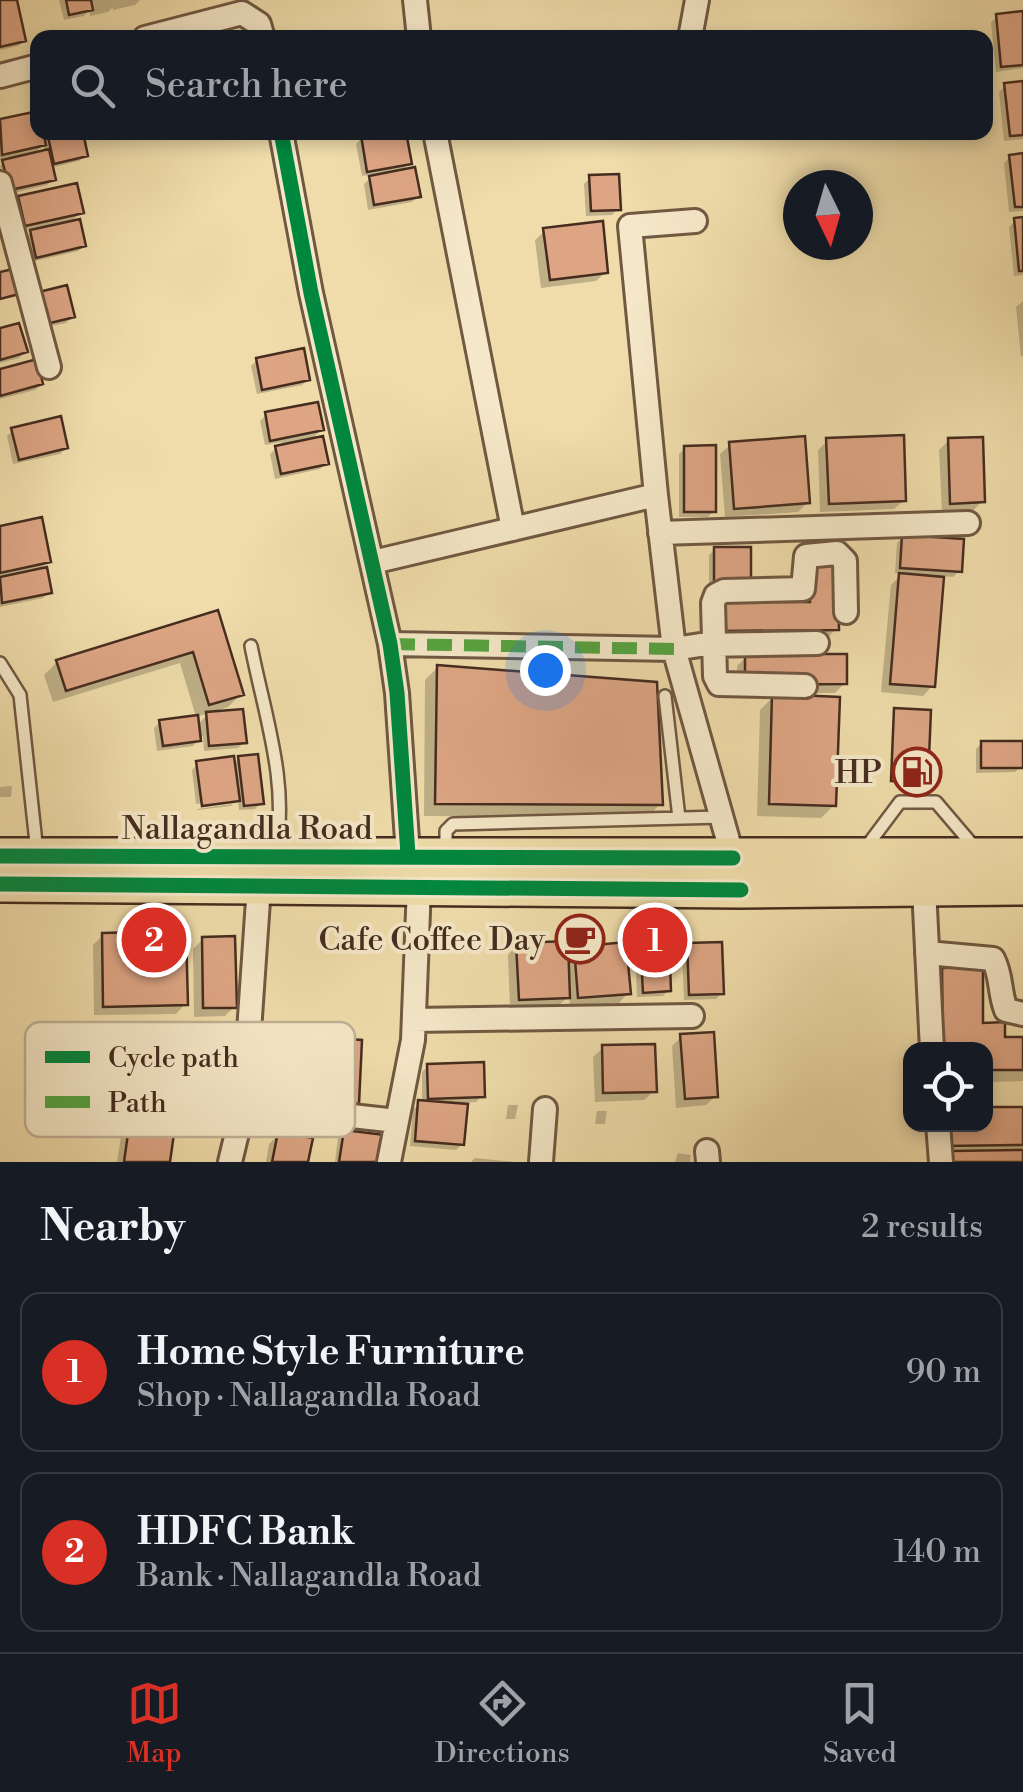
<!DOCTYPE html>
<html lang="en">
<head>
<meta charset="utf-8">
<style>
	:root { --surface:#171b24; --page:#242831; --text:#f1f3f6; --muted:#9ea1a6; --line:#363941; --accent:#d93025 }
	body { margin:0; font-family:"Libre Bodoni",serif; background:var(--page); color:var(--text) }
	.controls { position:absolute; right:30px; bottom:30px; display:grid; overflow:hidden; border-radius:20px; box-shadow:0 5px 15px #0003 }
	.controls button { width:90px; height:90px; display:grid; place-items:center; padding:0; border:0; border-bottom:2px solid var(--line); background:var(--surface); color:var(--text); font:50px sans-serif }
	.compass { position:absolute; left:783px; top:170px; width:90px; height:90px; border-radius:50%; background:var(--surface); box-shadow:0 5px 15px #0003; rotate:175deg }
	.you { position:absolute; left:545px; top:670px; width:35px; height:35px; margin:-25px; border:8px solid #fff; border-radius:50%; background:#1a73e8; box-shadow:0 0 0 15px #1a73e833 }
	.badge { display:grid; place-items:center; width:65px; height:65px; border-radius:50%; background:var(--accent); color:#fff; font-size:32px; font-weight:700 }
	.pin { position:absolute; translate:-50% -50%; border:5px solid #fff; box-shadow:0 2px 10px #0006 }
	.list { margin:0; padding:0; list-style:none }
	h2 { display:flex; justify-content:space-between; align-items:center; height:130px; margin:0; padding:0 40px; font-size:42px }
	h2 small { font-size:32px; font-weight:400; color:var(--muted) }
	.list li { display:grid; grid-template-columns:65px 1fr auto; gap:30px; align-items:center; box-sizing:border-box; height:160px; margin:0 20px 20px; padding:0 20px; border:2px solid var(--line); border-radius:20px }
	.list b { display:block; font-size:38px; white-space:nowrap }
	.list p { margin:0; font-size:32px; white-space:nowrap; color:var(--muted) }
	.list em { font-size:32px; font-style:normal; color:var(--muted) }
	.icon { flex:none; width:55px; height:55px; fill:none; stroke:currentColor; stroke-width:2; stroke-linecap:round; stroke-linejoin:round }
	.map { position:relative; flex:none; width:1023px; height:1162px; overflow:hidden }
	.search { position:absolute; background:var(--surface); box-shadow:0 5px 15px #0003; left:30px; right:30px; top:30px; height:110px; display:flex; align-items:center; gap:25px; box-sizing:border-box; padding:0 35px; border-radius:20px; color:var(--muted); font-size:38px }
	.sheet { height:490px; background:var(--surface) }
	nav { display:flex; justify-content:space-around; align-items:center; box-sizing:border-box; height:140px; border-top:2px solid var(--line); background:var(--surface); font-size:28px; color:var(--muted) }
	nav a { display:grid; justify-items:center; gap:5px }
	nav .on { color:var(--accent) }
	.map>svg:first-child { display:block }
</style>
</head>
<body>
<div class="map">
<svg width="1023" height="1162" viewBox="0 0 1023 1162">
	<rect width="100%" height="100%" fill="#efdcaa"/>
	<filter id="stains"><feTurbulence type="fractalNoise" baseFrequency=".002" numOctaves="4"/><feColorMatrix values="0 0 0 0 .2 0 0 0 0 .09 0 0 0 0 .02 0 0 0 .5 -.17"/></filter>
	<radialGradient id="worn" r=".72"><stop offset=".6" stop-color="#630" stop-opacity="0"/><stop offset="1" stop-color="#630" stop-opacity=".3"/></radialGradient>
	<path fill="#0003" fill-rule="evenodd" d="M0,0H15L24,40L18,46L0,50Z
		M59,0H140L135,5L113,10V7L108,12L90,16L89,10L84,16L64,20Z
		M1023,14V68L996,72L991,23L997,16Z
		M1023,84V139L1004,141L999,92L1005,86Z
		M36,114L38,132H80L85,155L79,161L50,168L53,179L47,185L4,195L0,166L9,157L0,159V122ZM43,145L45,153L32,156Z
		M362,138L409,163L400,173L418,196L412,202L368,210L364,184L374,174L362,176L356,144Z
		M1023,155V211L1009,212L1004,163L1010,157Z
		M590,178L618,209L612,215L586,216L584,184Z
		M19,198L81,212L69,224L84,245L78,251L31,262L25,238L37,227L19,231L13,204Z
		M1023,220V275L1014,276L1009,227L1015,221Z
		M545,231L606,272L596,281L541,288L535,240Z
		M40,294L72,317L66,323L41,328Z
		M1023,301V356H1021L1016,307Z
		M0,331L25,352L19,358L0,363Z
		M257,360L308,379L302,385L257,394L251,366Z
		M0,371L41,384L35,390L0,399Z
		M266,415L322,429L310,441L326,463L320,469L275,479L270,454L282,442L265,445L260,421Z
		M13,430L66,448L60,454L13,464L7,436Z
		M949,440L982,501L973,511L942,512L939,450Z
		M827,441L904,500L894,509L820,512L818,450Z
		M730,445L808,502L798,512L725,517L720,454Z
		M685,448L714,511L708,517H679V454Z
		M0,528L48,562L38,571L49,592L43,598L0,607Z
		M903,537L959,571L953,577L942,576L932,686L923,696L881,692L891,585L902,574L895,573L897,543Z
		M715,549L749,583L709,589V555Z
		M801,575L836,629L827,638L711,639V614L801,605Z
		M216,614L241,694L228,707L212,712L244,742L238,748L204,751L203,736L193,746L157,751L154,728L160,722L197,725L209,713L196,717L180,663L53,702L44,675L57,662Z
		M746,657L845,683L835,693H790L834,805L821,818L757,816L760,710L777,693H737V666Z
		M438,667L660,804L648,817L424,816L425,680Z
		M895,711L925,781L923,783L890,782Z
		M982,743L1021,766L1015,772L976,773V749Z
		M239,758L261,803L255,809L239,810L238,799L234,803V799L196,804L192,770L198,764L233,765Z
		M12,786L11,797H0V787Z
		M233,804L231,806L197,810V809Z
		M103,935L185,1004L176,1014L94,1015L93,945Z
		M203,939L234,1007L225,1016L194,1017L193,949Z
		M641,940L669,990L663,996L637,997L635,946Z
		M517,945L566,958L575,949L628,993L619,1003L570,1007L569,996L558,1006L510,1009L508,955Z
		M688,945L722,993L716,999L684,1000L682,951Z
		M943,970L981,1025L1003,1039H1023V1081L986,1082V1050H931L930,983Z
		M291,1030L328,1048L335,1041L356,1103L350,1109L326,1107L329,1056L322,1063L284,1061L285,1036Z
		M681,1037L716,1096L706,1105L676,1108L672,1046Z
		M603,1048L654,1091L644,1100L595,1102L593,1057Z
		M428,1066L482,1096L476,1102L465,1103L462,1144L456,1150L410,1146L413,1109L422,1103V1072Z
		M508,1105H518L515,1119H506Z
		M133,1108L167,1162H117L124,1117Z
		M1023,1109V1148L1018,1153L1023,1152V1162H945L952,1154L936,1155L986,1124V1110Z
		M597,1111H607L605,1124H595Z
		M344,1132L379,1162H335L338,1138Z
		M279,1134L306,1162H266L269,1144Z
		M678,1153L691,1155L690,1162H675Z
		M475,1158L515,1162H471Z"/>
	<path fill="#dda584" stroke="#452c1f" stroke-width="2.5" d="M0,0H17L26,41L0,47Z
		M66,0H91L93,10L69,15Z
		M1023,11V65L1001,67L996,14Z
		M1023,81V135L1010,136L1004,83Z
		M38,111V132H43L46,145L2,155L0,119Z
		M47,132H83L88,156L54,164Z
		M378,132H406L412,164L367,172L361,135Z
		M49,149L56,180L10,190L2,160Z
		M1023,153V207H1015L1009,155Z
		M415,167L421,197L374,205L369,176Z
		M619,174L621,210L591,211L589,175Z
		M77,183L84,213L25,226L18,196Z
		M1023,217V271H1019L1014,218Z
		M80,219L86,246L36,258L30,230Z
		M603,221L608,273L550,280L543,228Z
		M13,269L19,294L0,299V272Z
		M67,285L75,317L46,324L39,292Z
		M19,323L28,352L0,360V328Z
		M304,348L310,380L262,390L256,358Z
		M37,359L43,384L0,396V369Z
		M318,402L324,430L270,441L265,412Z
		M61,416L68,448L19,460L11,428Z
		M904,435L906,501L829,504L826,438Z
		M323,436L329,464L281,474L275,446Z
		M805,436L810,503L734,509L729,442Z
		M983,437L985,502L950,504L948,438Z
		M716,445V512H684V446Z
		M42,517L51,562L0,573V526Z
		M902,535L964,539L962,572L900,568Z
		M714,547H751V584H714Z
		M838,561L839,630L719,631L720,602H810V563Z
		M47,567L52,593L2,603L0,577Z
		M899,573L944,577L935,687L890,684Z
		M218,610L244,695L209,705L193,652L66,691L56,660Z
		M745,654H847V684L745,685Z
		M437,665L657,682L663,805L435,804Z
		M772,694L840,697L836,806L769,804Z
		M894,708L931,710L928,782L891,781Z
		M243,709L247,743L209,746L206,712Z
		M198,715L201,741L163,746L159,720Z
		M981,741H1023V768H981Z
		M258,754L264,804L244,806L238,756Z
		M234,756L240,801L202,806L196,761Z
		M186,931L188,1005L103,1007L102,933Z
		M235,936L237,1008H203L202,937Z
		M669,936L671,991L643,993L640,938Z
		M568,941L570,998L519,1000L516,943Z
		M626,942L631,994L578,998L574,947Z
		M722,942L724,994L689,995L687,943Z
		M983,967V1023L1005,1022V1037H1023V1070H986V1050H943L942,968Z
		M714,1032L718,1097L685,1099L680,1034Z
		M334,1038L362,1040L359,1104L331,1102Z
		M655,1044L657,1092L603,1093L602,1045Z
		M484,1062L485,1097L428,1099L427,1064Z
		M418,1100L468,1104L464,1145L415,1141Z
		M132,1105L177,1112L170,1162H124Z
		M986,1107H1023V1145L944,1146V1124H986Z
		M344,1130L385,1135L382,1162H339Z
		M278,1132L313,1138L308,1162H272Z
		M1023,1150V1162H952V1151Z"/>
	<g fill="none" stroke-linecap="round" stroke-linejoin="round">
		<g stroke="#705842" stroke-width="16">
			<path id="service" d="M251,646C264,713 290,786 275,853
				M0,663L20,695L37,852
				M665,696L679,818
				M864,850L900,802H936L976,849
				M446,851V831L453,824L722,817"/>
		</g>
		<g stroke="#705842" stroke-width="28">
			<path id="minor" d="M415,0L419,38
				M145,38L242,13L259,24L263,38
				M690,38L697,0
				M0,76L38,66
				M281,132L311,293L390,644L397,693L408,855
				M435,132L513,529
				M0,183L49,367
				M695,221L630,226L656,495L674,649L733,858
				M660,533L968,523
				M373,562L656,495
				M390,644L674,649L700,645L817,643
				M805,686L719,684L715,676L713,603L716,595L724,591L803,589L806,556L837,553L845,561L846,612
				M924,888L932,1050
				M927,953L993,959C1002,976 999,992 1006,1010L1023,1014
				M414,1020L692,1016
				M116,1090L397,1121
				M938,1124L941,1162
				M707,1151L708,1162
				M230,1162L244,1104L259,886
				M389,1162L413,1040L419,886
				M541,1162L545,1109"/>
		</g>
		<g stroke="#452c1f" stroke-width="40">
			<path id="primary" d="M0,856H1023
				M0,884L741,890L1023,887"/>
		</g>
		<use href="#service" stroke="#f5e8c8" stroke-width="11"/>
		<use href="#minor" stroke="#f5e8c8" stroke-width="22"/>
		<use href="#primary" stroke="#efdcaa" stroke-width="35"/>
		<path stroke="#55a441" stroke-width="12" stroke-dasharray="25 12" stroke-linecap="butt" d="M390,644L674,649"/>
		<g stroke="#f5e8c8" stroke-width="21">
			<path id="cycleway" d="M281,132L311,293L390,644L397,693L408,855
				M0,856L733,858
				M0,884L741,890"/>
		</g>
		<use href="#cycleway" stroke="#00873e" stroke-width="15"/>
	</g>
	<defs>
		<g id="fuel-ring" transform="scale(2.5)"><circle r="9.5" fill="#f5e8c8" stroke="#8f2418" stroke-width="1.5"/><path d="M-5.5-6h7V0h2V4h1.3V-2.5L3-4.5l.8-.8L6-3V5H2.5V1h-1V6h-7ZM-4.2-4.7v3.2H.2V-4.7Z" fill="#8f2418"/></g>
		<g id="cafe-ring" transform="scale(2.5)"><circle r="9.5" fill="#f5e8c8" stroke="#8f2418" stroke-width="1.5"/><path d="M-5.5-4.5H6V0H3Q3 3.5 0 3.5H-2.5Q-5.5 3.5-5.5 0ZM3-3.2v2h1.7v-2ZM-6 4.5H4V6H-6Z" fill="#8f2418"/></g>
	</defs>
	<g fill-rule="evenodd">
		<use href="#fuel-ring" x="917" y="772"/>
		<use href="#cafe-ring" x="580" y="939"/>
	</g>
	<g text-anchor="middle" stroke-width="8" stroke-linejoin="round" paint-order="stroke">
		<g font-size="32" fill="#452c1f" stroke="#f5e8c8" text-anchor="end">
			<text x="882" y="783">HP</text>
			<text x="545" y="950">Cafe Coffee Day</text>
		</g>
		<g font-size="32" fill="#452c1f" stroke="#f5e8c8">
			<text x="247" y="839">Nallagandla Road</text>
		</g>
	</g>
	<rect x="25" y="1022" width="330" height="115" rx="15" fill="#f5e8c8" stroke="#c0b095" stroke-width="2.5"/>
	<rect x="45" y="1051" width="45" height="12" fill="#00873e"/>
	<rect x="45" y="1096" width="45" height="12" fill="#55a441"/>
	<g font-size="28" fill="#452c1f">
		<text x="108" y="1067">Cycle path</text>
		<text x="108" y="1112">Path</text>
	</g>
	<rect width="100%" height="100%" filter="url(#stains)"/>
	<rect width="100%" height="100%" fill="url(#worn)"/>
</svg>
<div class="controls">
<button><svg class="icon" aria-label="locate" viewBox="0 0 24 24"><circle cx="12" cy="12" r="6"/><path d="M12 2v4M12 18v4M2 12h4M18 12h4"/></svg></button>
</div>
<svg class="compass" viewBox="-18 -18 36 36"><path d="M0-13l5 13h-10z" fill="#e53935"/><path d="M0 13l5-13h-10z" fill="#9ea1a6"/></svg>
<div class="you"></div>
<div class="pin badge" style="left:655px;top:940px">1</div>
<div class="pin badge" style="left:154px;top:940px">2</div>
<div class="search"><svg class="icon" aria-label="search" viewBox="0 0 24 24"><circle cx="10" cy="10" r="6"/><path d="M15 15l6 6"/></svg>Search here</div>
</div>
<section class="sheet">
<h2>Nearby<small>2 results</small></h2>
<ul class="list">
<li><span class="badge">1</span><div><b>Home Style Furniture</b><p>Shop · Nallagandla Road</p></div><em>90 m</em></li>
<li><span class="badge">2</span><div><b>HDFC Bank</b><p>Bank · Nallagandla Road</p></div><em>140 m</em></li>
</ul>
</section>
<nav>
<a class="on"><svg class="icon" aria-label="map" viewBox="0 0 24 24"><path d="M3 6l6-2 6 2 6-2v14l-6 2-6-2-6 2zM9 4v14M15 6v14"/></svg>Map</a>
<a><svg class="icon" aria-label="directions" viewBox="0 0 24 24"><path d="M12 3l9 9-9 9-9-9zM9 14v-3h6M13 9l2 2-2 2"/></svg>Directions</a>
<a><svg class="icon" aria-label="saved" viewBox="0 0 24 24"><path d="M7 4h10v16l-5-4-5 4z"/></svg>Saved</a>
</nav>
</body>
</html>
